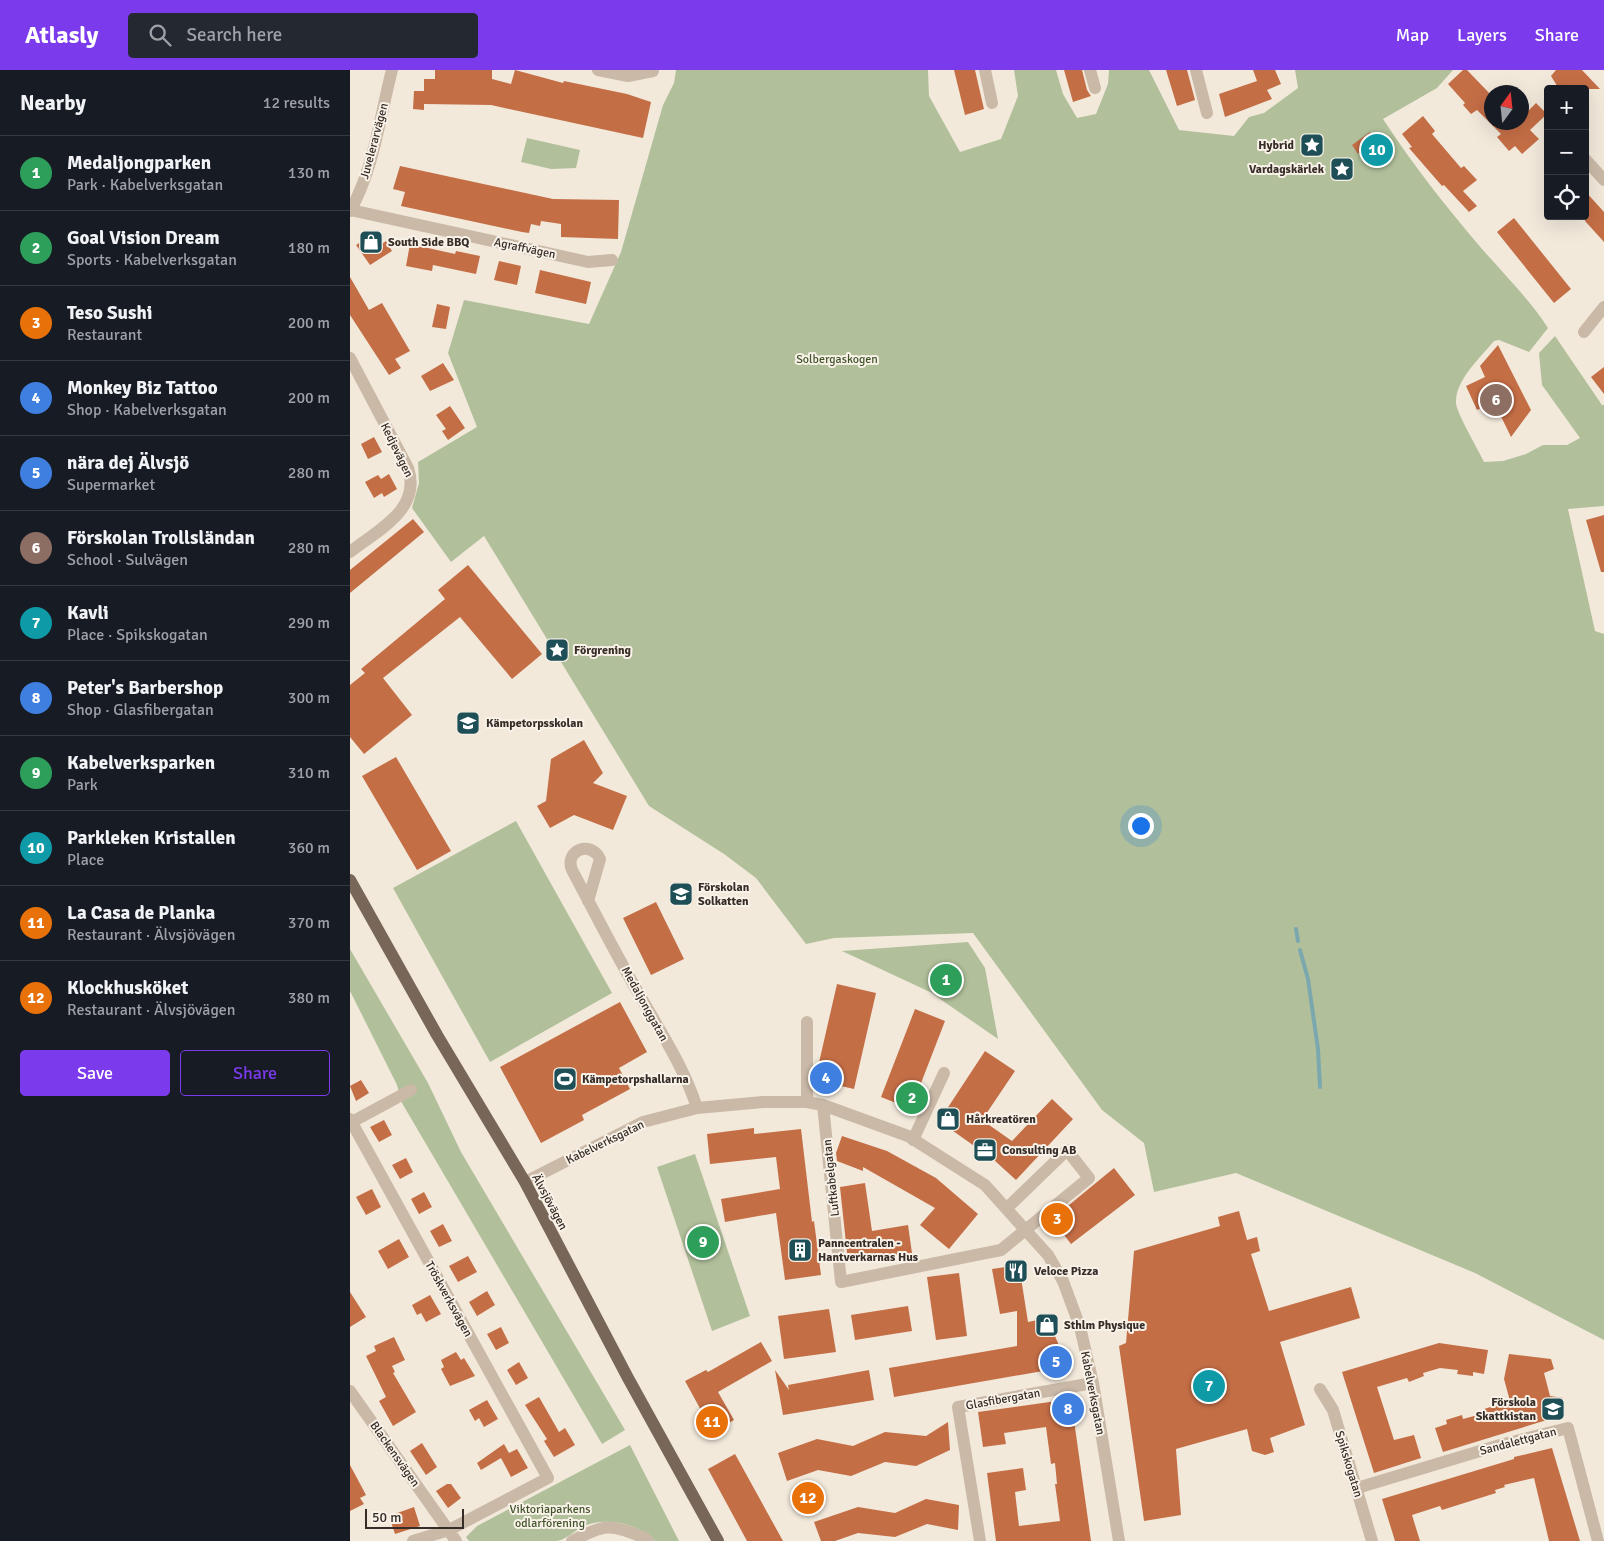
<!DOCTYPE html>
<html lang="en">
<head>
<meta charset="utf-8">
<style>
	:root { --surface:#171b24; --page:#242831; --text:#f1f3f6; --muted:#9ea1a6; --line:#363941; --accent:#7c3aed }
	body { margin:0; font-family:Signika,sans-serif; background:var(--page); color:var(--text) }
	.controls { position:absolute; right:15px; top:15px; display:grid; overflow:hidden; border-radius:5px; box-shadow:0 5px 20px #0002 }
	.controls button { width:45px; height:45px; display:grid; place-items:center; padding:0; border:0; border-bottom:1px solid var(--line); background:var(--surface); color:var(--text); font:25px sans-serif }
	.compass { position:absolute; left:1134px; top:15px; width:45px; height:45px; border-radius:50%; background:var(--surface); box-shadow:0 5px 20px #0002; rotate:15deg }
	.scale { position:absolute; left:15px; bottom:12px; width:99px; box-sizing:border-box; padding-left:5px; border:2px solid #362d28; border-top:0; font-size:14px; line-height:18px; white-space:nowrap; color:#362d28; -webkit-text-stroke:4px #f9f2e8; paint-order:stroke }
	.you { position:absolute; left:790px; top:755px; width:18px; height:18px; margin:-12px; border:4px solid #fff; border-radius:50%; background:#1a73e8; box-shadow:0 0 0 8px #1a73e833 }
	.badge { display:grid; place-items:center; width:32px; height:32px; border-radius:50%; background:var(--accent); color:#fff; font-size:16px; font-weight:700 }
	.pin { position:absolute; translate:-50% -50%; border:2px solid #fff; box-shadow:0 1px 5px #0006 }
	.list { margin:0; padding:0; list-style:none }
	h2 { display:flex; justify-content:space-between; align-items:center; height:65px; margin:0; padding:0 20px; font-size:21px }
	h2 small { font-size:16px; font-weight:400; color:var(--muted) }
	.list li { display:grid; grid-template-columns:32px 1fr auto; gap:15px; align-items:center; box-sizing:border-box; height:75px; padding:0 20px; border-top:1px solid var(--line) }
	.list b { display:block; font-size:19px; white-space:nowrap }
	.list p { margin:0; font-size:16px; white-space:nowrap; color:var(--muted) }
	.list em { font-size:16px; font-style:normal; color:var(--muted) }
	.actions { display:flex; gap:10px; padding:15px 20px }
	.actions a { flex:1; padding:11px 0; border:1px solid var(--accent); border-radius:5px; text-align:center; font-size:18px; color:var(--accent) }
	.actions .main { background:var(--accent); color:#fff }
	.icon { flex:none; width:28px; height:28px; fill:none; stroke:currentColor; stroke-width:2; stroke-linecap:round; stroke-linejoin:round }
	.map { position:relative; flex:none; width:1254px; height:1471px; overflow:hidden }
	header { display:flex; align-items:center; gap:30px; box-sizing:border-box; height:70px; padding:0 25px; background:var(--accent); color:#fff }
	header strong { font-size:24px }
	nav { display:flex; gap:28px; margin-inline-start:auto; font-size:18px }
	.search { width:350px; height:45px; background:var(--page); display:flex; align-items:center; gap:12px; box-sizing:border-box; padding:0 18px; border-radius:5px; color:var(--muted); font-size:19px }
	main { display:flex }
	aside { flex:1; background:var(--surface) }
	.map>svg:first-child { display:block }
</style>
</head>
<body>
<header>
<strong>Atlasly</strong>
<div class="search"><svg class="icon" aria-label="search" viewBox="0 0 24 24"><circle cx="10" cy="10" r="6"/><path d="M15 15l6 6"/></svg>Search here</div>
<nav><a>Map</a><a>Layers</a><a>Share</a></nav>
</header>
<main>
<aside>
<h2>Nearby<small>12 results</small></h2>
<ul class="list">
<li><span class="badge" style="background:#2e9e5b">1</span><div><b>Medaljongparken</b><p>Park · Kabelverksgatan</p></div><em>130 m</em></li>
<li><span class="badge" style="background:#2e9e5b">2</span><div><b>Goal Vision Dream</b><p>Sports · Kabelverksgatan</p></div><em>180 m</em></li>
<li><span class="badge" style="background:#e8710a">3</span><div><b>Teso Sushi</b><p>Restaurant</p></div><em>200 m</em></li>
<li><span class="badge" style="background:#3f7fe0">4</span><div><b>Monkey Biz Tattoo</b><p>Shop · Kabelverksgatan</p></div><em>200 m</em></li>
<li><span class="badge" style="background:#3f7fe0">5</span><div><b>nära dej Älvsjö</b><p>Supermarket</p></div><em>280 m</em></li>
<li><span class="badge" style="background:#8d6e63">6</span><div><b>Förskolan Trollsländan</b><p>School · Sulvägen</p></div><em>280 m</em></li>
<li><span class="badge" style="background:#0f9aa8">7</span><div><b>Kavli</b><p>Place · Spikskogatan</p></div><em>290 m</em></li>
<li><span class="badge" style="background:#3f7fe0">8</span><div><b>Peter's Barbershop</b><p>Shop · Glasfibergatan</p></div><em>300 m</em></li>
<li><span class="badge" style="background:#2e9e5b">9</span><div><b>Kabelverksparken</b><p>Park</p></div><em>310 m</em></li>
<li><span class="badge" style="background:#0f9aa8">10</span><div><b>Parkleken Kristallen</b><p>Place</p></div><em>360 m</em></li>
<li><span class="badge" style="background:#e8710a">11</span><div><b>La Casa de Planka</b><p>Restaurant · Älvsjövägen</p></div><em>370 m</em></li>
<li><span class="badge" style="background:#e8710a">12</span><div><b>Klockhusköket</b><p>Restaurant · Älvsjövägen</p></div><em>380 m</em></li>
</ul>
<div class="actions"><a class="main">Save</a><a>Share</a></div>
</aside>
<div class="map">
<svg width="1254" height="1471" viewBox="0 0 1254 1471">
	<rect width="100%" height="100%" fill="#f2e9db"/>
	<path fill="#b1c09b" d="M326,0H578L579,26L610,82L651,69L668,26L664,0H706L713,24L727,48L746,44L758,14L759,0H799L829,60L884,66L899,47L914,43L948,18L945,0H1103L1087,18L1033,49C1063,95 1097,138 1132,179C1155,205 1179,229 1198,258L1179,282L1149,270L1144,271C1131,287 1105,310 1106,333C1106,342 1129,381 1134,392L1153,391L1176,384L1193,375H1217L1230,368L1192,315L1189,283L1205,266L1252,335H1254V436L1218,439L1245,561L1254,564V1270L1125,1203L886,1103L804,1122L794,1073L752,1040L623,863L484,868L456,874L406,808L374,784L299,736L134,466L101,492L62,438L69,413L68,392L127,357L98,283L114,230L239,254L271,182L313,35L324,13Z
		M177,68L230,80L226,98L201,99L171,92Z
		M166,751L262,923L140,992L43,818Z
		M618,872L635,898L648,969L580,922L492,881Z
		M0,879L78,1013L111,1082L275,1360L252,1374L52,1033L47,1015L0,921Z
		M345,1084L400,1246L362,1261L307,1097Z
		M280,1375L329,1471H305C287,1453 257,1447 234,1456C225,1460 216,1470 207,1471C180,1471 146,1471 119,1471L116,1467L127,1456Z"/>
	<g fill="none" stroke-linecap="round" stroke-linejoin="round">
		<path stroke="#7ba8ae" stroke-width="4" d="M946,859L948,871
			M950,880L958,909L968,979L970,1017"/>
	</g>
	<path fill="#c46e46" d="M85,0H142V9L161,14L165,0L213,13L214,11L277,24L301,32L293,68L141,35L74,34V40L63,39L64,21H74V9H85Z
		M604,0H625L634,39L615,45Z
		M714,0H732L737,20L741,26L723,32Z
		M816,0H837L845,30L827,36Z
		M903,0H925L931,14L917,20L922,29L875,47L869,24L907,11Z
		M1113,0H1117L1142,26V52H1172V47L1186,33L1197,44L1180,60L1189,69L1172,84L1165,76L1159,81L1147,67L1151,64L1127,40L1121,44L1113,35L1115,33L1098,14Z
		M1206,0H1232L1250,19H1209L1201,6Z
		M1073,46L1085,61L1082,64L1111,98L1114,96L1127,110L1113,121L1127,136L1119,142L1094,115L1092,116L1059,78L1062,77L1052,64Z
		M1020,62L1026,71L1008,84L1002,75Z
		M50,96L203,129L269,130L268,169L211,167V154L191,151L190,156L181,154L179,163L172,162L51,136L55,122L43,119Z
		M1235,121L1254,142V172L1235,151Z
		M1164,148L1221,219L1204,233L1147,162Z
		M22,165L29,176L36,171L42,181L20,195L6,175Z
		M60,174L105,184L106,181L130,186L126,204L83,195L82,201L56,196Z
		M149,191L171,196L167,215L144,210Z
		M190,200L241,212L236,234L185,223Z
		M0,207L19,240L32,233L60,281L45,289L51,298L39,305L0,245Z
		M87,234L100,237L96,259L82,257Z
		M1148,275L1181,340L1161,367L1144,332L1127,340L1116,316L1135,307L1130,296Z
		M93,293L104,310L80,321L71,306Z
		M1254,297V324L1241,307Z
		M100,336L115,358L98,370L92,361L96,359L86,345Z
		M24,367L32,382L18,389L11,374Z
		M39,404L47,419L34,427L32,423L24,428L15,412L28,405L31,409Z
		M1254,445V502H1251L1236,450Z
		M63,449L74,462L0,523V500Z
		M118,495L192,584L162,609L110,547L33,608L62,645L14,684L0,667V615L15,603L11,599L95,529L88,520Z
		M234,670L253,703L243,713L277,726L263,760L224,745L200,758L187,736L196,731L201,689Z
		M46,687L101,781L67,800L12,706Z
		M306,832L334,889L301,905L273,848Z
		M487,914L526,923L504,1019L465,1010Z
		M270,932L297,982L269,998L280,1019L232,1045L234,1050L191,1073L150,997Z
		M565,939L595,951L561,1039L531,1027Z
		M635,981L665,1001L632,1050L662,1071L702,1029L723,1049L666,1110L644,1090L589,1051Z
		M11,1010L19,1023L6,1031L0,1016Z
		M34,1050L42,1065L29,1072L20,1057Z
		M404,1058V1064L451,1059L462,1152L464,1151L471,1205L435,1210L426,1143L375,1152L371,1129L430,1119L426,1087L360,1094L357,1064Z
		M492,1066L537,1081L586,1108L628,1144L599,1179L570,1155L585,1138L513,1097V1101L487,1091L486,1083Z
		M56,1088L63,1102L50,1109L42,1095Z
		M764,1098L785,1125L721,1174L702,1149Z
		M515,1113L522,1161L558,1155L562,1183L498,1192L490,1117Z
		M22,1119L31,1137L16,1145L6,1127Z
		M74,1122L82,1137L69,1144L61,1129Z
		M889,1141L897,1170L907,1167L910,1181L901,1184L919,1241L1001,1217L1010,1248L930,1272L955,1355L920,1368L924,1382L915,1385L902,1381L897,1359L826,1379L831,1445L794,1451L769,1276L776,1273L784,1181L870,1156L868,1147Z
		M93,1154L102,1171L89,1177L80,1161Z
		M49,1169L59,1187L38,1199L28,1181Z
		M118,1186L127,1202L108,1212L99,1196Z
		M669,1195L678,1252L697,1248L708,1273L710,1298L544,1327L539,1298L667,1276V1241L650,1244L642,1199Z
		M609,1203L617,1266L586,1270L577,1207Z
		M137,1221L145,1235L127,1246L119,1232Z
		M0,1222L16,1247L0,1257Z
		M80,1225L91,1244L76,1252L71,1243L67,1245L62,1235Z
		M558,1236L562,1261L505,1270L501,1245Z
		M479,1239L486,1282L434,1289L428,1246Z
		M151,1257L159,1273L146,1280L137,1264Z
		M44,1267L55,1290L42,1296L45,1302L43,1303L66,1342L43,1356L29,1331L36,1327L16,1286L26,1281L24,1276Z
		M411,1272L422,1291L368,1322L384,1350L363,1362L335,1311L356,1300L358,1302Z
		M1089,1273L1138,1280L1134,1304L1123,1302V1306L1107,1304L1108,1300L1090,1298L1073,1303L1074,1306L1059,1312L1057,1308L1027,1317L1044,1370L1064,1365L1071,1388L1024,1403L992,1302Z
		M106,1282L111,1290L114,1288L125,1306L100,1316L91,1299L94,1297L91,1290Z
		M1159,1284L1201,1289L1204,1299L1194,1303L1200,1326L1213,1328V1345L1093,1382L1085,1358L1097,1354L1096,1350L1112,1345L1113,1349L1135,1343L1134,1339L1160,1331L1154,1309Z
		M169,1292L178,1308L166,1315L157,1300Z
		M425,1300L439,1320L438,1315L519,1300L524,1330L433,1345Z
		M189,1327L209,1362L215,1358L225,1375L204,1387L194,1371L197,1369L175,1335Z
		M721,1329L741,1471H646L637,1403L673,1398L676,1420L665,1422L669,1456L710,1451L705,1414H707L705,1393L701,1394L696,1357L654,1363L656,1374L633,1377L628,1342Z
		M137,1330L148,1349L134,1357L129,1348L125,1351L119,1340Z
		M598,1352L600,1380L566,1396L535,1392L501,1406L468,1400L437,1411L428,1383L467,1369L503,1376L535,1362L576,1366Z
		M72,1373L87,1397L76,1405L60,1381Z
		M154,1374L159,1383L167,1379L178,1398L161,1407L151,1388L131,1400L127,1393Z
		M1202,1378L1230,1471H1199L1184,1408L1154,1415L1155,1417L1145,1420L1146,1423L1092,1440L1090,1436L1062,1445L1070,1471H1045L1032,1429L1164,1389V1387Z
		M385,1384L433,1471H397L358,1399Z
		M0,1395L16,1425L10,1428L14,1434L0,1441Z
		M97,1414H101L111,1428L98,1438L86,1421Z
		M576,1429L609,1435L608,1460L577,1454L545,1467L508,1463L485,1471H471L464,1452L508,1437L545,1443Z
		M64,1437L70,1456L45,1464L39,1446Z"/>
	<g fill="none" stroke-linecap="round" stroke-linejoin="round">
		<path stroke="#cab9a7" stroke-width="12" d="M248,0L278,6L303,1
			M635,0L642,33
			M740,0L745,18
			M846,0L857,43
			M1235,89L1254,110
			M1,140L238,192L262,190
			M0,141C24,99 30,46 42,0
			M1234,262L1254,237
			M0,288L58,398C72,439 28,460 0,482
			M238,831L250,789C241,770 214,780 222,800C244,841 265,883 289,924C310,961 334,997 347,1038
			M457,1032V952
			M473,1035L491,1212L651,1180L739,1108L717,1080L657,1138
			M0,1049L198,1408L99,1460L63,1471
			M0,1053L61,1020
			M563,1070L594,1003
			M175,1112L293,1052L347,1038L413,1032H457L473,1035L558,1066L635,1115L698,1185L713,1211L730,1257L743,1313L769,1471
			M970,1319L983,1340L1022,1471
			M0,1321L106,1471
			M1007,1418L1150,1375L1218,1358L1248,1471
			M222,1471C258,1453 259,1454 295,1468L298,1471
			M630,1471L608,1337L743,1313"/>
		<path stroke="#786659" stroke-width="12" d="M0,810L87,965L175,1112L278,1308L368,1471"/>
	</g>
	<defs>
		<g id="sight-square" transform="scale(1.25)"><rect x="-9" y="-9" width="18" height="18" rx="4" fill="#1e4f57" stroke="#f9f2e8"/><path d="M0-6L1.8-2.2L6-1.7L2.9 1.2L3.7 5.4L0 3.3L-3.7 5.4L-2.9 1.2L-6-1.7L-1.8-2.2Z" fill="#fff"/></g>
		<g id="shop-square" transform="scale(1.25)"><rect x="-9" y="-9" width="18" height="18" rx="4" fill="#1e4f57" stroke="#f9f2e8"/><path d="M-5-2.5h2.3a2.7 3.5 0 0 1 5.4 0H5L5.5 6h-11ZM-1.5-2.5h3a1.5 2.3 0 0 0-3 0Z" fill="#fff"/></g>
		<g id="school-square" transform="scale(1.25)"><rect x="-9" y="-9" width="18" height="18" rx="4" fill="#1e4f57" stroke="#f9f2e8"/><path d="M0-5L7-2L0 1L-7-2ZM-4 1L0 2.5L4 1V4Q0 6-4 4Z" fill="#fff"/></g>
		<g id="stadium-square" transform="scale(1.25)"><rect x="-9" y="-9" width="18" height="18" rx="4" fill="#1e4f57" stroke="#f9f2e8"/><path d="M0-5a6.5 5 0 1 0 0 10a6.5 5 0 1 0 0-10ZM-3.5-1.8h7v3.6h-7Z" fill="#fff"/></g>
		<g id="office-square" transform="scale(1.25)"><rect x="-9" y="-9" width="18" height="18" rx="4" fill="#1e4f57" stroke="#f9f2e8"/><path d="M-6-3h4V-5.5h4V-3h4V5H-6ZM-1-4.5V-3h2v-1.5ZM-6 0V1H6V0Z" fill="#fff"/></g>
		<g id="building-square" transform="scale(1.25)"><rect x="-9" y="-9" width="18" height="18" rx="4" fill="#1e4f57" stroke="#f9f2e8"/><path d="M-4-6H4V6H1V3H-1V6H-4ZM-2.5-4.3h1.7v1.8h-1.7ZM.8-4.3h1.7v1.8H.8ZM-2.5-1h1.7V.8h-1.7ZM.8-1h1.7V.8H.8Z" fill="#fff"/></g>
		<g id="restaurant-square" transform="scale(1.25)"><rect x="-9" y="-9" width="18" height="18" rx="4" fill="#1e4f57" stroke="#f9f2e8"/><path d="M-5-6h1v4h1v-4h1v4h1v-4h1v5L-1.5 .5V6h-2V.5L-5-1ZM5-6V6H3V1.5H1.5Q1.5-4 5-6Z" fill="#fff"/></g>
	</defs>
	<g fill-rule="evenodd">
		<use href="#sight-square" x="962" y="75"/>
		<use href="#sight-square" x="992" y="99"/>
		<use href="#shop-square" x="21" y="172"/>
		<use href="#sight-square" x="207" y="580"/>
		<use href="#school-square" x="118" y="653"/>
		<use href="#school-square" x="331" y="824"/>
		<use href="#stadium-square" x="215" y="1009"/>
		<use href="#shop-square" x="598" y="1049"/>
		<use href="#office-square" x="635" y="1080"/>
		<use href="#building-square" x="450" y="1180"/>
		<use href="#restaurant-square" x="666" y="1201"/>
		<use href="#shop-square" x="697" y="1255"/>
		<use href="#school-square" x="1203" y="1339"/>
	</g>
	<g text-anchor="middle" stroke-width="4" stroke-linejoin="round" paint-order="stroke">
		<g font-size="12" fill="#362d28" stroke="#f9f2e8">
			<text transform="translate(24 71) rotate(-75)" y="4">Juvelerarvägen</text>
			<text transform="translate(175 178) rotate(12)" y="4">Agraffvägen</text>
			<text transform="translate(47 380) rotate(64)" y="4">Kedjevägen</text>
			<text transform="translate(295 934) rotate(61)" y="4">Medaljonggatan</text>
			<text transform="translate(255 1072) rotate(-26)" y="4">Kabelverksgatan</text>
			<text transform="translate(481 1108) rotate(-96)" y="4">Luftkabelgatan</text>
			<text transform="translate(200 1132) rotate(62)" y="4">Älvsjövägen</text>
			<text transform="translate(99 1229) rotate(61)" y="4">Tröskverksvägen</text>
			<text transform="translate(743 1323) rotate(79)" y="4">Kabelverksgatan</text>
			<text transform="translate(653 1329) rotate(-10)" y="4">Glasfibergatan</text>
			<text transform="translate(1168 1371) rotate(-15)" y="4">Sandalettgatan</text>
			<text transform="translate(45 1384) rotate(55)" y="4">Blackensvägen</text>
			<text transform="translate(999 1394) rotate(73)" y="4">Spikskogatan</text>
		</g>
		<g font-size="12" font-weight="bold" fill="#362d28" stroke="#f9f2e8" text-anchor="start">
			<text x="944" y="79" text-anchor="end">Hybrid</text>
			<text x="974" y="103" text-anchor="end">Vardagskärlek</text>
			<text x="38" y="176">South Side BBQ</text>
			<text x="224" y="584">Förgrening</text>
			<text x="136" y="657">Kämpetorpsskolan</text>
			<text x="348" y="821">Förskolan<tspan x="348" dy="14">Solkatten</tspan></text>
			<text x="232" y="1013">Kämpetorpshallarna</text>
			<text x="616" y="1053">Hårkreatören</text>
			<text x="652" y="1084">Consulting AB</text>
			<text x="468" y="1177">Panncentralen -<tspan x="468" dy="14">Hantverkarnas Hus</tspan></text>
			<text x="684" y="1205">Veloce Pizza</text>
			<text x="714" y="1259">Sthlm Physique</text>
			<text x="1186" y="1336" text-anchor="end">Förskola<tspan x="1186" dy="14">Skattkistan</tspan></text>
		</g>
		<g font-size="12" fill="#42542c" stroke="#f9f2e8">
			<text x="487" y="293">Solbergaskogen</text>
			<text x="200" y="1443">Viktoriaparkens<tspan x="200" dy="14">odlarförening</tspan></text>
		</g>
	</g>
</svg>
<div class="controls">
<button>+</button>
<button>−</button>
<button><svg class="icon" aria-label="locate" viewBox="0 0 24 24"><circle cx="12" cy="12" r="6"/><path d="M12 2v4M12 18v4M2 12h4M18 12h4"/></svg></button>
</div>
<svg class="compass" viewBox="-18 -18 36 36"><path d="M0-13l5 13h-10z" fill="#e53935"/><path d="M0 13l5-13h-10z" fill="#9ea1a6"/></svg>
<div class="scale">50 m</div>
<div class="you"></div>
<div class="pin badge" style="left:596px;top:910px;background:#2e9e5b">1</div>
<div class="pin badge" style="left:562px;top:1028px;background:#2e9e5b">2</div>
<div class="pin badge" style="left:707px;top:1149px;background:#e8710a">3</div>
<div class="pin badge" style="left:476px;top:1008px;background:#3f7fe0">4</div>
<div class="pin badge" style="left:706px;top:1292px;background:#3f7fe0">5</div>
<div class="pin badge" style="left:1146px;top:330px;background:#8d6e63">6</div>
<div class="pin badge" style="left:859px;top:1316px;background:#0f9aa8">7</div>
<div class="pin badge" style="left:718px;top:1339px;background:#3f7fe0">8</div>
<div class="pin badge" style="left:353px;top:1172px;background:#2e9e5b">9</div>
<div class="pin badge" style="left:1027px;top:80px;background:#0f9aa8">10</div>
<div class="pin badge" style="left:362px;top:1352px;background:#e8710a">11</div>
<div class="pin badge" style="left:458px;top:1428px;background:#e8710a">12</div>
</div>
</main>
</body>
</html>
